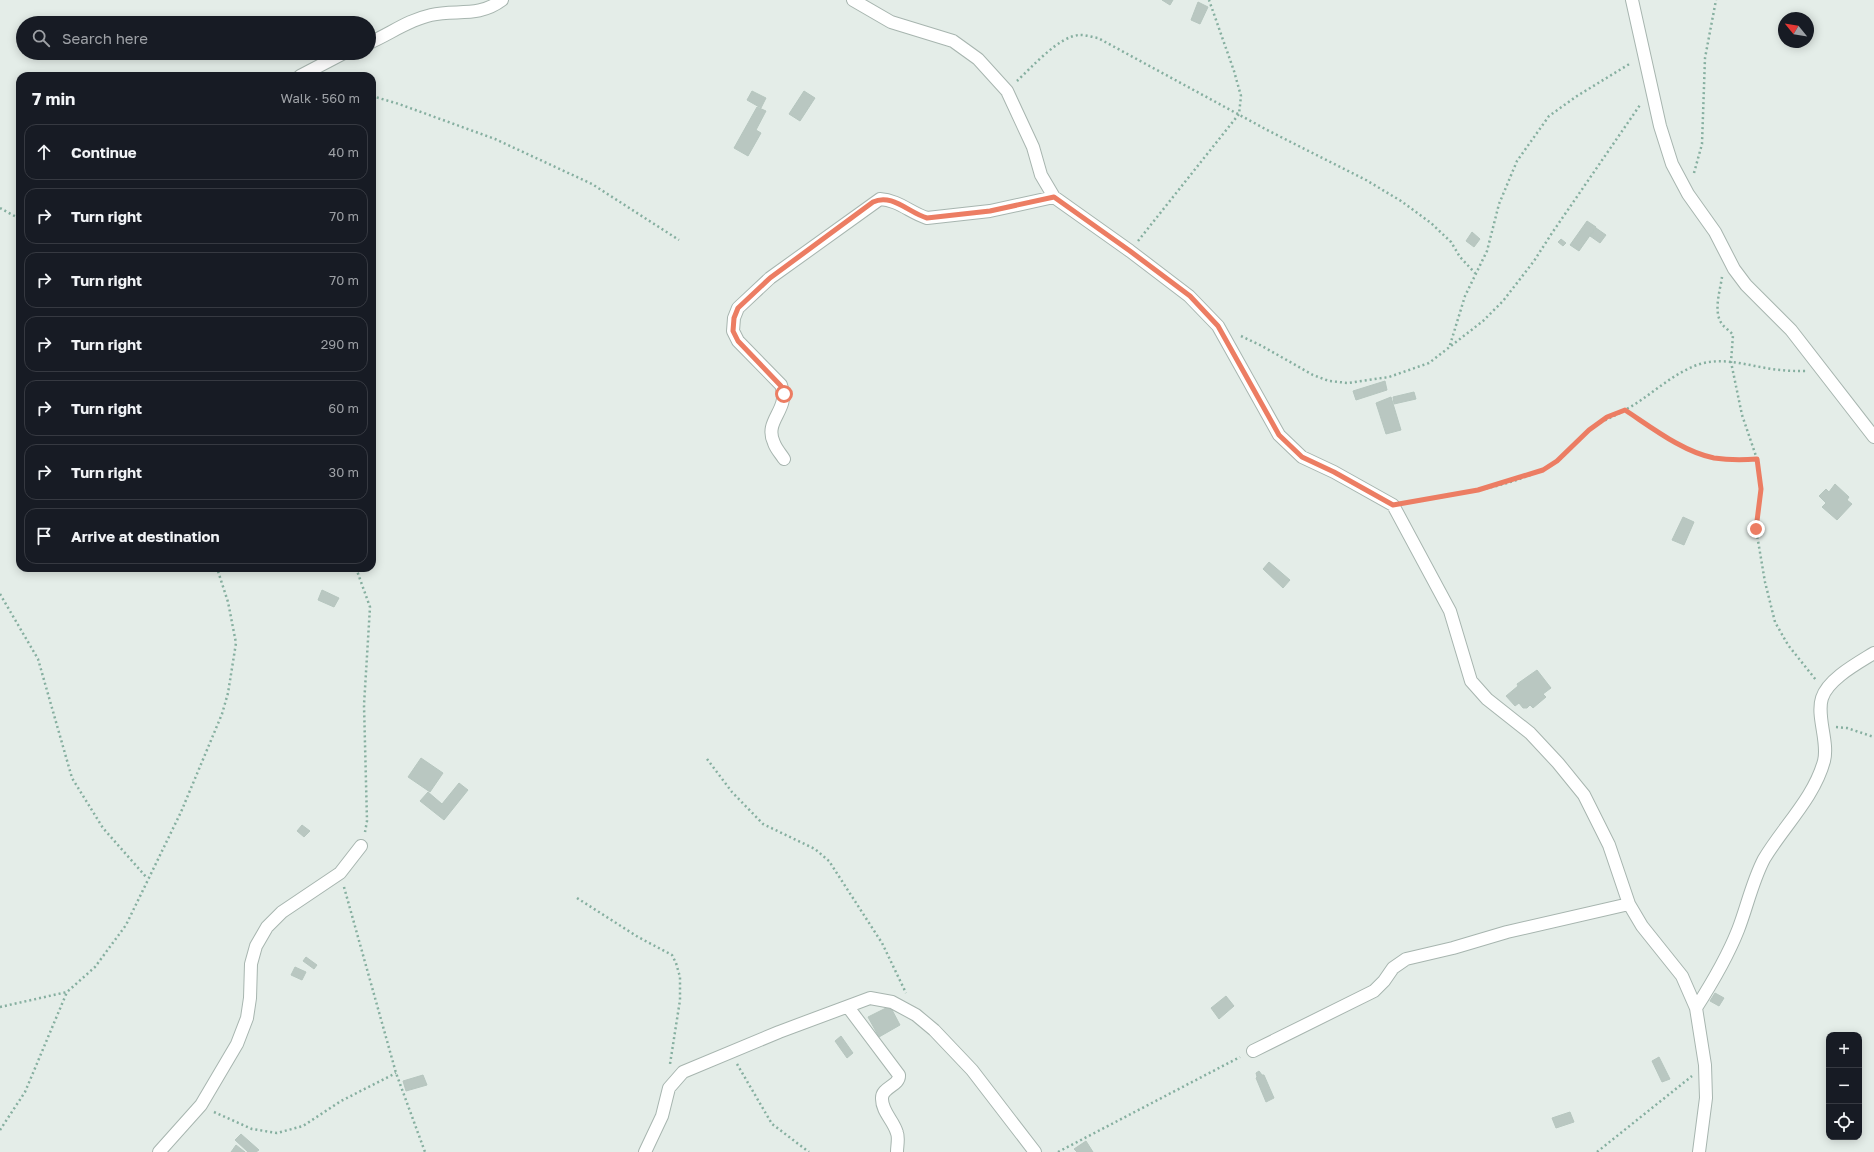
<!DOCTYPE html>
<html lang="en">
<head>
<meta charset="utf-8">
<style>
	:root { --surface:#171b24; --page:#242831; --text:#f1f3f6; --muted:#9ea1a6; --line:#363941 }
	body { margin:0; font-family:"Golos Text",sans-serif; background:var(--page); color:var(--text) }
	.controls { position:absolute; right:12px; bottom:12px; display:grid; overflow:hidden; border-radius:8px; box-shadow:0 2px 10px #0003 }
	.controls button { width:36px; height:36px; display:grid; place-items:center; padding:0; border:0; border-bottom:1px solid var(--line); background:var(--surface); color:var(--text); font:20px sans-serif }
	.compass { position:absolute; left:1778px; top:12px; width:36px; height:36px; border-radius:50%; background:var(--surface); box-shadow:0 2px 10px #0003; rotate:300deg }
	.stop { position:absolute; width:12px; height:12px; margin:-9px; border:3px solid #ec7d63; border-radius:50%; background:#fff }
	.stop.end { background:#ec7d63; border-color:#fff; box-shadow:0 1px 4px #0008 }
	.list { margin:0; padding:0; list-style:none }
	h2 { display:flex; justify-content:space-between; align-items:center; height:52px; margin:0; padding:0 16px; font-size:17px }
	h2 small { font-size:13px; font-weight:400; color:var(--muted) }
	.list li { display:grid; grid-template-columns:26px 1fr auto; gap:12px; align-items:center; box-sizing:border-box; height:56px; margin:0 8px 8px; padding:0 8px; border:1px solid var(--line); border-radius:12px }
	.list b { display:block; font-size:15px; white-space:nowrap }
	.list em { font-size:13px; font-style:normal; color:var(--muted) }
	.icon { flex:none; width:22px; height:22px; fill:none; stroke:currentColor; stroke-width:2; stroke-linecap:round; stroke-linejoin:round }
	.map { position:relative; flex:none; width:1874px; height:1152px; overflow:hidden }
	.search { position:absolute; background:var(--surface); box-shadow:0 2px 10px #0003; left:16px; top:16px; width:360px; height:44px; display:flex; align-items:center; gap:10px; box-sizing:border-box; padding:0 14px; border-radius:22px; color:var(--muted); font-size:15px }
	.panel { position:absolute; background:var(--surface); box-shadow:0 2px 10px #0003; left:16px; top:72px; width:360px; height:500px; border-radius:12px }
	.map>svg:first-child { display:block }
</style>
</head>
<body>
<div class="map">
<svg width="1874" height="1152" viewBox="0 0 1874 1152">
	<rect width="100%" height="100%" fill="#e4ede8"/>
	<path fill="#b9c7c1" stroke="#b6c6bf" d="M1162,0H1173L1170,5Z
		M1198,2L1208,7L1200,24L1191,20Z
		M752,91L766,98L761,108L747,100Z
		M804,91L815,98L800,121L789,114Z
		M757,107L766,111L756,130L761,133L748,156L734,148Z
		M1587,221L1596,227L1579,251L1570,245Z
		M1596,228L1606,235L1600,243L1590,236Z
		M1472,232L1480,239L1474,247L1466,241Z
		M1561,239L1566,243L1563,246L1558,242Z
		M1385,381L1387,390L1356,400L1353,391Z
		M1414,392L1416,399L1394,404L1393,397Z
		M1391,397L1401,430L1386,434L1376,403Z
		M1835,484L1849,497L1847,500L1852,504L1837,520L1822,507L1826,503L1819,496L1826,489L1829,492Z
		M1683,517L1694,522L1684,545L1672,540Z
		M1269,562L1290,580L1283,588L1263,569Z
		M322,590L339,598L334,607L318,600Z
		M1537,670L1551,688L1543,694L1546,697L1533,708L1530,705L1527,708H1523L1519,703L1515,706L1506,696L1518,686L1517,684Z
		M421,758L443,773L430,792L408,777Z
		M459,783L468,790L444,820L420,801L428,792L442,804Z
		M302,825L310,831L304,837L297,831Z
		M306,957L317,965L314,969L303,961Z
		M295,967L306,972L302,980L291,975Z
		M1715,993L1724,998L1719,1006L1710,1001Z
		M1226,996L1234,1006L1219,1019L1211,1008Z
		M890,1006L900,1025L879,1037L868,1017Z
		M841,1036L853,1053L847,1058L835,1041Z
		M1659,1057L1670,1079L1662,1082L1652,1061Z
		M1259,1071L1262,1075H1264L1274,1098L1266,1102L1256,1078L1257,1077L1256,1073Z
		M423,1075L427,1085L406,1091L403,1081Z
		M1570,1112L1574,1122L1556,1128L1552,1118Z
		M241,1134L259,1150L256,1152H248L235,1140Z
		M1086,1141L1093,1152H1077L1074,1149Z
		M236,1145L245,1152H231Z"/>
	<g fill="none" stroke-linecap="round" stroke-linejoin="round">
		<g stroke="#a7b5af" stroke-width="14">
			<path id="minor" d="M853,0L891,22L953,41L978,59L1007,91L1033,147L1041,175L1054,197L1130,251L1189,296L1218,326L1279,435L1302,457L1334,472L1393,505L1450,611L1471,681L1487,699L1530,733L1558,763L1584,795L1609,845L1629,904L1642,926L1682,976L1696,1008L1705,1065L1706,1098L1699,1152
				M1632,0L1660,126L1672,164L1688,194L1715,232L1734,269L1746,285L1791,330L1874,437
				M369,43C390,34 408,20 431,15C456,9 478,18 502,0
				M300,76L344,53
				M784,459C781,454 776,449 774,443C763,420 791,410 781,385L738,341L733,331L734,318L738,308L770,278L880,199C898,200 911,213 927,218L990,211L1054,197
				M848,1007L899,1075C900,1086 881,1087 882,1099C882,1112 894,1121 897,1133C899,1138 897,1146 897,1152
				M1696,1008C1712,983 1727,958 1738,930C1747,907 1752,882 1764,859C1783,827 1814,798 1824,761C1829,742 1816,716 1822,698C1828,679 1858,663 1874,653
				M1253,1051L1374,991L1384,981L1393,968L1406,959L1453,948L1507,932L1629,904
				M159,1152L201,1105L237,1044L247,1018L250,998L251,964L256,946L267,927L282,912L340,873L361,846
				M645,1152L662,1116L669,1088L683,1072L779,1032L870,998L892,1002L916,1015L934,1030L972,1070L1035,1152"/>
		</g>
		<path stroke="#86afa0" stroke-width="2.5" stroke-dasharray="2 3" stroke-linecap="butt" d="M1017,81C1031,68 1060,35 1080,35C1086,35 1092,37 1098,38L1269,131L1366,180L1401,201L1431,223L1451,242L1460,257L1475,273
			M372,96L399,104L495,139L592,184L679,240
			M1694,173L1702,144L1705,58L1716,0
			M0,208L20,219
			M1138,241L1239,114L1241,96L1234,71L1209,0
			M1722,277C1720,291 1713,312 1722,324C1725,328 1730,331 1733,335L1731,362L1742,415L1757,459L1761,489L1756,529L1765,582L1775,622L1788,645L1816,680
			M1241,336L1262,346L1313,375L1329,381L1348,383L1389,377L1429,363L1483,321L1503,301L1534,261L1552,233L1640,105
			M1450,345L1465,296L1487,251L1499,204L1517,161L1549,116L1577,96L1631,63
			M1625,410C1652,428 1682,452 1714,458C1728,460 1742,460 1757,459
			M1407,503C1455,494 1515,488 1556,462C1569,453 1578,439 1591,429C1603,420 1613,417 1625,410C1651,396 1672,373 1700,364C1727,356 1754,368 1781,370C1789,371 1797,371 1806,371
			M356,568L370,607L364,705L367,821L365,832
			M0,594L38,659L72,778L103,828L147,878
			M1836,727L1847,728L1874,737
			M707,759L732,792L763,824L815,849L829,861L882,943L906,993
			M344,887L396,1073L425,1152
			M577,898L638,937L672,955L676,963L680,977V1000L670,1064
			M0,1007L67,992L95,967L126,925L181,812L222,714L228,693L236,643L228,602L217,568
			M737,1064L772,1124L809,1152
			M214,1112L252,1129L277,1133L303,1126L341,1101L396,1073
			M0,1130L25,1092L67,992
			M1058,1152L1240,1057
			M1597,1152L1692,1076"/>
		<use href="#minor" stroke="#fff" stroke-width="12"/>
	</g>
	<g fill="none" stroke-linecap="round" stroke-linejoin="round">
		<path stroke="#ec7d63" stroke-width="5" d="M784,394L781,386L738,341L733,331L734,318L738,308L770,278L873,202C892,193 909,213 927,218L990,211L1054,197L1130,251L1190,296L1218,326L1279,435L1302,457L1334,472L1393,505L1478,490L1543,470L1557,461L1589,430L1607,417L1625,410C1651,427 1683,452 1714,458C1728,460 1742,460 1757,459L1761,489L1756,529"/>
	</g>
</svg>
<div class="controls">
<button>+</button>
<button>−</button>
<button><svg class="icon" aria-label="locate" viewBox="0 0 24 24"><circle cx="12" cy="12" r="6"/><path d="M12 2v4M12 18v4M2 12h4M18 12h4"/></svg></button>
</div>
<svg class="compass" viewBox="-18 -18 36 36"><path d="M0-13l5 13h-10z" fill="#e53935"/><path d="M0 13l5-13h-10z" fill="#9ea1a6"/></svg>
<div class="stop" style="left:784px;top:394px"></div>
<div class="stop end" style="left:1756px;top:529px"></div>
<div class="search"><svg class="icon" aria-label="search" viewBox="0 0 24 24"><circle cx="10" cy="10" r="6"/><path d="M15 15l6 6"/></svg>Search here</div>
<section class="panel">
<h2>7 min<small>Walk · 560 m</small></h2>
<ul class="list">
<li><svg class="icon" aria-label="ahead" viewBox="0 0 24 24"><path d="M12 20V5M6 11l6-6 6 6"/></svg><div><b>Continue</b></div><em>40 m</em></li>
<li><svg class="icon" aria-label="right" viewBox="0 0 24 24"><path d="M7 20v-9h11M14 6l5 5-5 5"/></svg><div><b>Turn right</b></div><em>70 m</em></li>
<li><svg class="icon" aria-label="right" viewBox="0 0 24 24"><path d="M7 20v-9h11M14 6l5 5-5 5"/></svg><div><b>Turn right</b></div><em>70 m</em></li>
<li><svg class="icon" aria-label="right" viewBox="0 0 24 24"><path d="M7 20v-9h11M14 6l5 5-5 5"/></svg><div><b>Turn right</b></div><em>290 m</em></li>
<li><svg class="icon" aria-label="right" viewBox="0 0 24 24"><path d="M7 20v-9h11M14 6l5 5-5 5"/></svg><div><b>Turn right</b></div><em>60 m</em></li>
<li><svg class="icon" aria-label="right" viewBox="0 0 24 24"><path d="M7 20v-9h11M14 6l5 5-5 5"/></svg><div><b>Turn right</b></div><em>30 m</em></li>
<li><svg class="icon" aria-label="arrive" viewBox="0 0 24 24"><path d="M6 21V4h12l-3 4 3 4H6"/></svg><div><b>Arrive at destination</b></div></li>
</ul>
</section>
</div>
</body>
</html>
